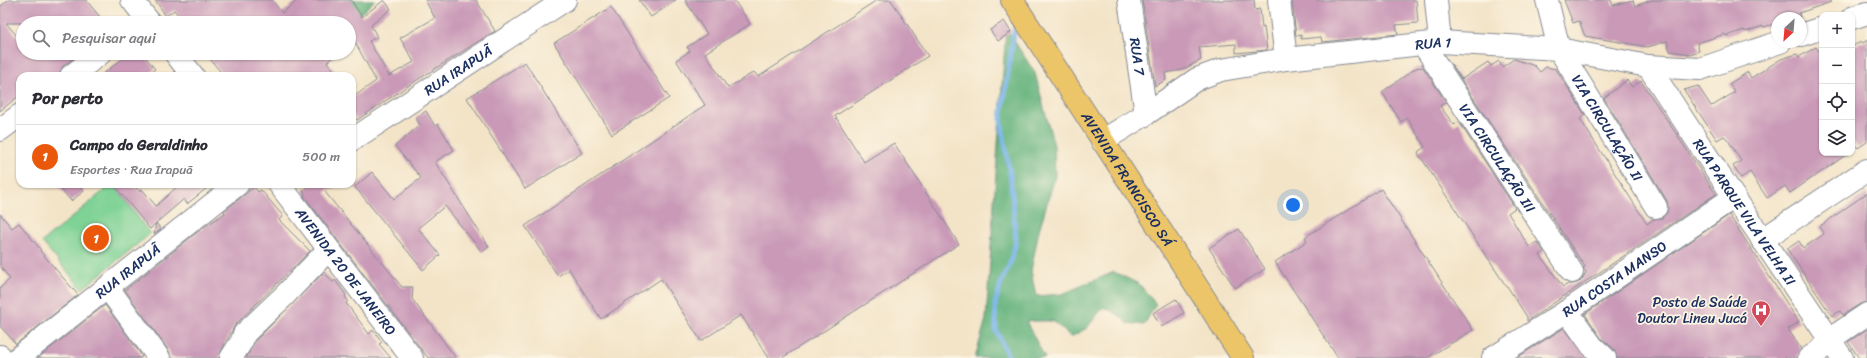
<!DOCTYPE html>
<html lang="pt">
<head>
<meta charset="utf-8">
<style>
	:root { --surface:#fff; --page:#f2f2f3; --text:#2b2b33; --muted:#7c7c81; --line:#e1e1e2; --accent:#ea580c }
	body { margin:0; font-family:Sriracha,sans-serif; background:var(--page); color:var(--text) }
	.controls { position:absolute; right:12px; top:12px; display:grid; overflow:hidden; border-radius:8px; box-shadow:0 1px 3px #0004 }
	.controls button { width:36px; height:36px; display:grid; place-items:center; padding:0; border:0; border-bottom:1px solid var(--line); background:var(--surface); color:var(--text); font:20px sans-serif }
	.compass { position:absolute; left:1771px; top:12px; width:36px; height:36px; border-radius:50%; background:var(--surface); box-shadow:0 1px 3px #0004; rotate:206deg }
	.you { position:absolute; left:1293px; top:205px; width:14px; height:14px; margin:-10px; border:3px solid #fff; border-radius:50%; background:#1a73e8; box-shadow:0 0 0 6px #1a73e833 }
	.badge { display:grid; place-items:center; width:26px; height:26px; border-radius:50%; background:var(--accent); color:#fff; font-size:13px; font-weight:700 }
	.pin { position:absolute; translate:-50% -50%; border:2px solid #fff; box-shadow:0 1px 4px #0006 }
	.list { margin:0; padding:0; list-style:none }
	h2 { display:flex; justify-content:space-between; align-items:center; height:52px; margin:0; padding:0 16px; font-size:17px }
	h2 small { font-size:13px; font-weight:400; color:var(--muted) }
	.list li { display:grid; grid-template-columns:26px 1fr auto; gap:12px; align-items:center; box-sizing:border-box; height:64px; padding:0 16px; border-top:1px solid var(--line) }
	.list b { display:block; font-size:15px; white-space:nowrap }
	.list p { margin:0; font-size:13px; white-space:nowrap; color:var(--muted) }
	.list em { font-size:13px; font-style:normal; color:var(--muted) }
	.icon { flex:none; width:22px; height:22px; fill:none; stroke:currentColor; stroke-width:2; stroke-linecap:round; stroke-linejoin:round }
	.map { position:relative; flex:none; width:1867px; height:358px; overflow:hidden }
	.search { position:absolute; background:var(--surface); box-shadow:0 1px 3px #0004; left:16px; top:16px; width:340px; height:44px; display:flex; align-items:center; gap:10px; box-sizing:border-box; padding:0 14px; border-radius:22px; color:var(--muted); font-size:15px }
	.panel { position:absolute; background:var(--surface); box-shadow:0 1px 3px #0004; left:16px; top:72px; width:340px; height:116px; border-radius:12px }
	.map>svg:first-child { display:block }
</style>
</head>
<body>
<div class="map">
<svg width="1867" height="358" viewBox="0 0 1867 358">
	<rect width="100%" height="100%" fill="#fcf5e5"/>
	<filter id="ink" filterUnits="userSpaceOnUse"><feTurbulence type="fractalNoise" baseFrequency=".025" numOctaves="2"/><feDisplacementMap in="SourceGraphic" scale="8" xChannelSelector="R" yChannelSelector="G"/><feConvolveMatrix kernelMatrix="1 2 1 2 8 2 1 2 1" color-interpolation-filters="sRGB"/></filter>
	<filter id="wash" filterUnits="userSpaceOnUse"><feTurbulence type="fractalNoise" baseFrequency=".012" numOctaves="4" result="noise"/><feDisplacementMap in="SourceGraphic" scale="16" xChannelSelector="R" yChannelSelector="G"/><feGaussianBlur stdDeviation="0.9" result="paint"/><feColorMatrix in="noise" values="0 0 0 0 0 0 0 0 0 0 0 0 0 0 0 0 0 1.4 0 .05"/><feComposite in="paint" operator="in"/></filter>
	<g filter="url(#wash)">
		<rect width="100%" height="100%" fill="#f3e4c8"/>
		<path fill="#7ed295" stroke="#4c807a" d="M112,184H114L150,234L82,289L42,242Z"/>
		<path fill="#66b47e" stroke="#40726e" d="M346,0H375L359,15Z
			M1006,28L1035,73L1054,146L1055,177L1039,230L1031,271L1036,296L1062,294L1114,272L1139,284L1156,304L1144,325L1127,323L1119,315L1103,307L1087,328L1071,337L1053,321H1026L1045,358H975L986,319Z"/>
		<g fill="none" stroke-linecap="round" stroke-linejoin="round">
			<path stroke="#78b4ea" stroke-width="5" d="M1009,358L996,330L995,304L1002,280L1009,266L1016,241L1011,182L1001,119L1016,20"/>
		</g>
		<g id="blocks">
			<path fill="#c999b7" d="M8,0H86L105,23H6L23,43V53H80L63,66L58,76H20V95L0,111V7Z
				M155,0H272L282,13L298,0H351L362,17L384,0L391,9L371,25L377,37L369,41L389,76L414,62L400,38L435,18L425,0H476L495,31L414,82L357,120L352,114V98L376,81L354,40L349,45V23H185L174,10L166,16Z
				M639,0H676L651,17Z
				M685,0H734L750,24L705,53L728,88L754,72L758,77L877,0H891L928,56L835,116L864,162L894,143L959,244L782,358H769L741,315L701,341L661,279L601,319L569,269L558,276L525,226L705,105L676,60L690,51L687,47L707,34Z
				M1142,0H1254L1255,10L1260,9L1262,28L1264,27L1267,50L1236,53V44L1199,47L1201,60L1182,70L1165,73L1166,80L1155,86Z
				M1292,0H1416L1418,23L1396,25L1398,34L1322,42L1321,37L1301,39V35L1296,36Z
				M1564,0H1611L1613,5L1633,0L1635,6L1652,0H1831V2L1799,13L1800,18H1777V23L1764,27L1763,26L1745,32L1744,30L1726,36L1725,34L1697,43L1699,51L1690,54L1670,51L1667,41L1648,47L1585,36L1579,21L1573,23Z
				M611,7L669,98L612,134L554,43Z
				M1004,21L1011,32L998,41L990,30Z
				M1867,40V142L1858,148L1852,140V47L1861,41L1863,43Z
				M1816,47L1822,55V153H1849L1790,193L1785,186L1767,198L1750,172L1741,178L1733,166L1741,161L1728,140L1724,136L1717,140L1684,90L1698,86L1711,106L1714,105L1735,92L1729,84L1748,72L1751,78L1781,59L1797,54L1799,57Z
				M130,53H142L155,69L146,76H100Z
				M205,53H338L327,62L339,76H224Z
				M1514,59L1535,66L1540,72L1546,67L1556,69L1585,115L1580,119L1647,224L1654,219L1662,218L1667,213L1668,207L1667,201L1604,98L1627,80L1632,87L1641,81L1716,194L1527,321V317L1507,286H1506L1418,153L1419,151L1425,147L1407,118L1401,122L1382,92L1416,68L1423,67L1446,102L1440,106L1454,125L1459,122L1515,208L1508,213L1529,247L1537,242L1544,252L1540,255L1563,287L1568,284H1573L1579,282L1583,278L1586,272L1583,268L1585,267L1451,64L1462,79L1488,62L1491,66L1499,61L1502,67Z
				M525,62L582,153L525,189L467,98Z
				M426,111L435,126L438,124L454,150L435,162L489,247L482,252L445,206L418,228L440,255L423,270L355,187L372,172L394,199L421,178L395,146L420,125L416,118Z
				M57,184H78L84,191L71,201Z
				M113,184H133L140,192L142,189L156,206L180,184H212L187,204L184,199L156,223L161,229L154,234L156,223L150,229Z
				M312,184H336L325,192L402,287H413L412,299L456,358H428L304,196L305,195L303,191Z
				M254,187L258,192L261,190L283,216L279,220L310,251L235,325L221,351L219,358H171L169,351L125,290L200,230L225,213L224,211Z
				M1381,189L1473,330L1427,358H1338L1275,262L1307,241L1305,237Z
				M1867,193V302L1860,304L1843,315L1840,311L1832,316L1787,249L1799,241L1803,248L1824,234L1819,227Z
				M0,214L12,228L19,223L41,250L40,251L78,295L16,344L0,326V288L10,279L0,266Z
				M1729,215L1799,322L1788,329L1801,349L1797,358H1617L1614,349L1601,338L1585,314Z
				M1239,229L1265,269L1235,288L1209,248Z
				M324,272L333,282L335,280L346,295L345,297L348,301L346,303L369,334L373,330L382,342L379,344L391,358H246L255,341Z
				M1176,299L1184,313L1161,327L1153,313Z
				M105,305L142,356L141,358H38Z
				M1564,328L1587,358H1516Z
				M1867,329V358H1859L1848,342Z"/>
		</g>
	</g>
	<g filter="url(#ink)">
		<use href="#blocks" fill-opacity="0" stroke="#878a93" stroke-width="1"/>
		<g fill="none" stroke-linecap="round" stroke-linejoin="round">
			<g stroke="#878a93" stroke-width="24">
				<g id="minor">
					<path d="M132,0L150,23"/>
					<path id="s1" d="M1129,0L1146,114"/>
					<path d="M1279,0L1286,59"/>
					<path d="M1436,0L1440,42"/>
					<path id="s2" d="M1547,0L1559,49L1656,207"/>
					<path d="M1852,18L1867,13"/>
					<path d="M1801,35L1822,28"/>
					<path id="s3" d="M1423,44L1572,272"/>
					<path d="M175,53L193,76"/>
					<path id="s4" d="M1648,66L1734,197L1842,358"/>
					<path d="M71,76L101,53"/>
					<path d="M0,130L20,115"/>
					<path id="s5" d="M352,140L565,0"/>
					<path id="s6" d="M1102,141L1146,114L1197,79L1221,70L1286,59L1440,42L1559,49L1648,66L1700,69L1780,42"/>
					<path id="s7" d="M279,184L412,358"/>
					<path d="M1762,240L1867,170"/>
					<path d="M108,288L159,358"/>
					<path d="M1567,311L1592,346L1605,358"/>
					<path d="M0,356L1,358"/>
					<path id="s8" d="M18,358L238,184"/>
					<path d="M231,358L242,341L244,334L285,295L328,250"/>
					<path id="s9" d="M1493,358L1567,311L1734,197"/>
					<path d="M1809,358L1818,352L1830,339L1867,314"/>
				</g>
			</g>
			<g stroke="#878a93" stroke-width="24">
				<g id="major">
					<path id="s10" d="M1012,0L1243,358"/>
				</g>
			</g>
			<use href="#minor" stroke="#fff" stroke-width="22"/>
			<use href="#major" stroke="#edc569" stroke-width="22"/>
		</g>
	</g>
	<defs>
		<g id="hospital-pin" transform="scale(1)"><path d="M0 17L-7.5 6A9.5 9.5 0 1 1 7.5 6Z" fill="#d1495b" stroke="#fcf5e5"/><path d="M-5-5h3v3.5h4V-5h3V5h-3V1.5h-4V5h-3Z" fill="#fff"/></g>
	</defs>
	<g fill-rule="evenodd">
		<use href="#hospital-pin" x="1761" y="310"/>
	</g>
	<g text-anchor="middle" stroke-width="3.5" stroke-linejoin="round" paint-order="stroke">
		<g font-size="14" fill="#1b2f5e" stroke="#fcf5e5">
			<text dy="5" stroke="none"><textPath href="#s6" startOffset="353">RUA 1</textPath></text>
			<text dy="5" stroke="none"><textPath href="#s1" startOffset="57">RUA 7</textPath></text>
			<text dy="5" stroke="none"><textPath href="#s5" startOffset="127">RUA IRAPUÃ</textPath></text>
			<text dy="5" stroke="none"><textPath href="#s2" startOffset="143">VIA CIRCULAÇÃO II</textPath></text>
			<text dy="5" stroke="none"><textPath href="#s3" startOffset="136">VIA CIRCULAÇÃO III</textPath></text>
			<text dy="5" stroke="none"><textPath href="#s10" startOffset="213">AVENIDA FRANCISCO SÁ</textPath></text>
			<text dy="5" stroke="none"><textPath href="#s4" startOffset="175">RUA PARQUE VILA VELHA II</textPath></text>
			<text dy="5" stroke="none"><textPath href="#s8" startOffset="140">RUA IRAPUÃ</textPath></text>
			<text dy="5" stroke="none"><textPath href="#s7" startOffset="110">AVENIDA 20 DE JANEIRO</textPath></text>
			<text dy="5" stroke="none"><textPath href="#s9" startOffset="145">RUA COSTA MANSO</textPath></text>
		</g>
		<g font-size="14" fill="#1b2f5e" stroke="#fcf5e5" text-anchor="end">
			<text x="1747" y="307">Posto de Saúde<tspan x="1747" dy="16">Doutor Lineu Jucá</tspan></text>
		</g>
	</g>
</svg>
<div class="controls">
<button>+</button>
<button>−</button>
<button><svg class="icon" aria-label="locate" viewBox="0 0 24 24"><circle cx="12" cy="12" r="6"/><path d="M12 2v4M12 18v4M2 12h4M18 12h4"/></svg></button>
<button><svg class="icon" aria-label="layers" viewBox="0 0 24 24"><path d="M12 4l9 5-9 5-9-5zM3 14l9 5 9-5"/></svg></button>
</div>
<svg class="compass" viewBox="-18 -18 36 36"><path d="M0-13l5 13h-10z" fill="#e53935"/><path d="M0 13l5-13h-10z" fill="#7c7c81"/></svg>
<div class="you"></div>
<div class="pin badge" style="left:96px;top:238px">1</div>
<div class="search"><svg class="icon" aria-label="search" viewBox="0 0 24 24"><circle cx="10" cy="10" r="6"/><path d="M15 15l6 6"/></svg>Pesquisar aqui</div>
<section class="panel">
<h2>Por perto<small></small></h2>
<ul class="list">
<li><span class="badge">1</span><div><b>Campo do Geraldinho</b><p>Esportes · Rua Irapuã</p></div><em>500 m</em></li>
</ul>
</section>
</div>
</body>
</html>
